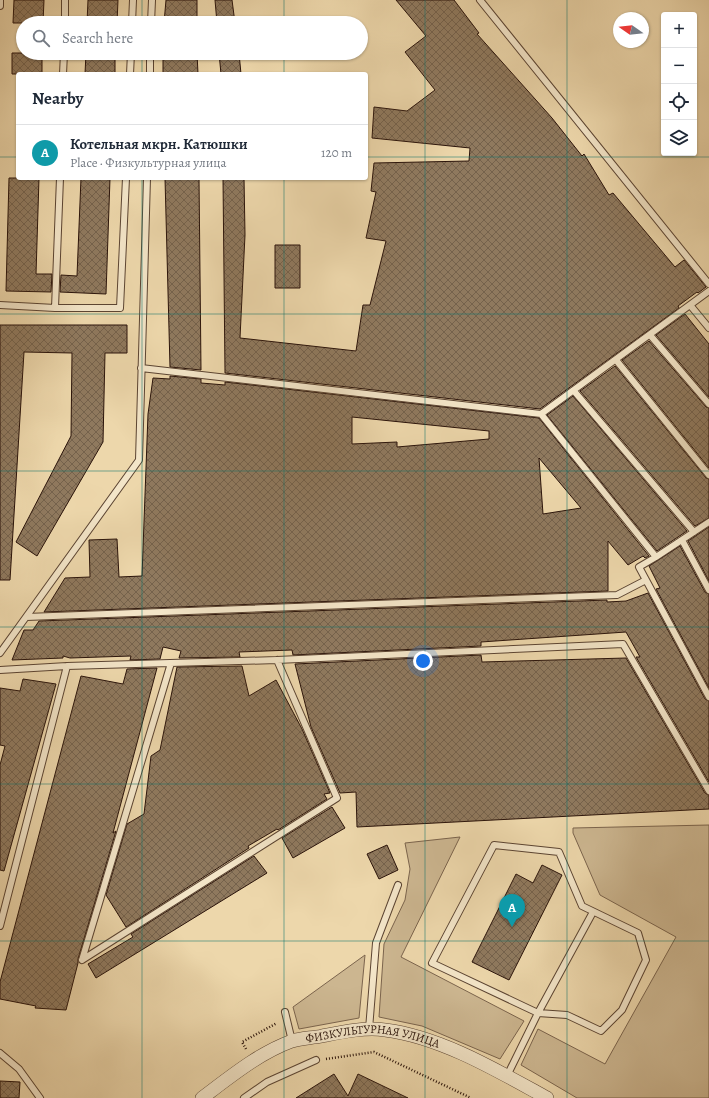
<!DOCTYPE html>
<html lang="en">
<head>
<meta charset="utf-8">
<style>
	:root { --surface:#fff; --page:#f2f2f3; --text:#1f2937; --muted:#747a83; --line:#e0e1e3; --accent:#db2777 }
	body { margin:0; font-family:Alegreya,serif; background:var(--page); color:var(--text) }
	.controls { position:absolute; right:12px; top:12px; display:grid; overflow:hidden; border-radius:4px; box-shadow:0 1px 3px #0004 }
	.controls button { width:36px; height:36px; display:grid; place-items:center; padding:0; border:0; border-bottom:1px solid var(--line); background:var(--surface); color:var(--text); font:20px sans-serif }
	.compass { position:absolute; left:613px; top:12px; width:36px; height:36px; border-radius:50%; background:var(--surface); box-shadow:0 1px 3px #0004; rotate:284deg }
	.you { position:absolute; left:423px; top:661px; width:14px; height:14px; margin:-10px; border:3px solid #fff; border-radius:50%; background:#1a73e8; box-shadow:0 0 0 6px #1a73e833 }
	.badge { display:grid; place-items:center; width:26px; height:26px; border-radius:50%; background:var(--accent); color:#fff; font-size:13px; font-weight:700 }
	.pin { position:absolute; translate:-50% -33px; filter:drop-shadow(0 1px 2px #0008) }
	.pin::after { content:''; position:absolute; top:21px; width:14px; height:12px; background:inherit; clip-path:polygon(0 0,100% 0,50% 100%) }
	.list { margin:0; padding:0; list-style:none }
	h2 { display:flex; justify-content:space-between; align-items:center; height:52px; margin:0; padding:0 16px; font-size:17px }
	h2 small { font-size:13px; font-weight:400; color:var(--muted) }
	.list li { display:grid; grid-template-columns:26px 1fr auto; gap:12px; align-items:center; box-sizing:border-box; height:56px; padding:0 16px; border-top:1px solid var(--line) }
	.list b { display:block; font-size:15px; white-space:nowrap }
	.list p { margin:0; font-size:13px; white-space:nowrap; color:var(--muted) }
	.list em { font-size:13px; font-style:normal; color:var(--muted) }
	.icon { flex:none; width:22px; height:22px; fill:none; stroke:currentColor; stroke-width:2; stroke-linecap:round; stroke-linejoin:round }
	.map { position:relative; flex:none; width:709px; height:1098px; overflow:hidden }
	.search { position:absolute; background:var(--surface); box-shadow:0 1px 3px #0004; left:16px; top:16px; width:352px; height:44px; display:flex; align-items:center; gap:10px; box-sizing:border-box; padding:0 14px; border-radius:22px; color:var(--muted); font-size:15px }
	.panel { position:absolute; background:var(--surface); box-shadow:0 1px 3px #0004; left:16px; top:72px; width:352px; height:108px; border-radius:4px }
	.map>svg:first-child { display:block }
</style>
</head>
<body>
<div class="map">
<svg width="709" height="1098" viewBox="0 0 709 1098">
	<defs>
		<pattern id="building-cross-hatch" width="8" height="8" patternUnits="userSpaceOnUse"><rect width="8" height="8" fill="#8f795e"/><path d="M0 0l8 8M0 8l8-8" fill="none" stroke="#75624c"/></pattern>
	</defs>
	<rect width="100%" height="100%" fill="#edd7ab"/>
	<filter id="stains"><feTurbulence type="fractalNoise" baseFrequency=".005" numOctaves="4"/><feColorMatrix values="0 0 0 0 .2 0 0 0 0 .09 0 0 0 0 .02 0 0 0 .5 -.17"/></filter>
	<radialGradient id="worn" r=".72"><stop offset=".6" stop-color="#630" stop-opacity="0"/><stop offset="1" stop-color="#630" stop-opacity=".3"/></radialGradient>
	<path fill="#ccb690" stroke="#7b644d" d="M709,825V1098H577L521,1065L538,1029L605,1064L676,937L600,895L573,833V828Z
		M460,837L401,957L524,1021L500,1059L422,1026L379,1017L384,944L405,900L410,869L405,843Z
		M365,955L359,1018L299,1029L293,1007Z"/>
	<path fill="url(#building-cross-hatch)" stroke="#2a130a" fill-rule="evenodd" d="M14,0H44L43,23H13Z
		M88,0H118L117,23H87Z
		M166,0H197V23H164Z
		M215,0H232L235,23H217Z
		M396,0H454L479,33L477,34L552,118L582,156L584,154L609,195L613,193L675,267L684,260L706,287L698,293L697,292L678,306L679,308L540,409L225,373L223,178H244L245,235L240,338L356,351L363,305H370L386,241L366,238L376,192L371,191L374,163L469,161L470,148L372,138L374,107L407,111L435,90L405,52L426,36Z
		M12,53H42V74H12Z
		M86,53H115V74H85Z
		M163,53H197L198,74H163Z
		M219,53H239L241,74H221Z
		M9,178H39L36,274H52L51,292L6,291Z
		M81,178H110L106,294L60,292L61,275L77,276Z
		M165,178H199L201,370L170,367Z
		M275,245H300V288H275Z
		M685,314L709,344V397L656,335Z
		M0,325H127V353H105L103,442L37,556L16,542L71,436L72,353L24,352L10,580H0Z
		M649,341L706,407L709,408V468L622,360Z
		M615,366L706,478L709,479V518L695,526L580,391Z
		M170,376L201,379V383L225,385V382L539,418L649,556L645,558L643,556L628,565L608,541V591L44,612L65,578L90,577L89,540L117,539L119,577L142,576L148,414L153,378L170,379ZM352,417L489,431V439L397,447V442L352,444ZM539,458L581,508L543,514Z
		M573,396L687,531L657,551L547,415Z
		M709,527V581L688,541Z
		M680,546L705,592L709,594V688L656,589L660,588L649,566Z
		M648,593L705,699L709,701V782L636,657H640L626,632L481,642V646L293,655L292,650L239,652L240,657L179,658L181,651L163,647L160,659L130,660L131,656L70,658L63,656V658L12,660L24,630H33L39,621L607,600V602L626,601Z
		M481,655L482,662L626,658L705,793L709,795V809L357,827L356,792L340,793L311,727L295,664Z
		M242,666L249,696L276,680L302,729L330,793L324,794L327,799L278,830L277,829L248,846L249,848L126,927L106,895L127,824L144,814L151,756L160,750L177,667Z
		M157,668L113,833L116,831L78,959V963L66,1010L35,1008L36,1006L0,999V982L81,676L123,684L127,669Z
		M23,679L56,684L4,871L0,870V765L5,746L0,745V688L20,691Z
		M332,807L345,828L293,858L282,838Z
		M387,845L398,870L379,879L367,854Z
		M254,856L267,873L96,978L88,964L133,937L131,934Z
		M542,865L562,875L509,980L472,962L516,874L533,883Z
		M334,1074L348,1096L358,1074L408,1098H296Z
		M0,1081L20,1082L19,1098H0Z"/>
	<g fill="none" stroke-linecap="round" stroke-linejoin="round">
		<g stroke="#5b4432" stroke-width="8">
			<path id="service" d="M480,0L709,284
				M0,6V0
				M65,23V0
				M132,23L133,0
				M151,23L152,0
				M63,74L64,53
				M130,74L131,53
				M150,74V53
				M60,178L55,308H120L126,178
				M0,305L55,308
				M690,305L709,328
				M650,335L709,404
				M616,360L709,475
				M141,368L541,414L709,291
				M574,391L694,532
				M541,414L656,557L639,567L709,697
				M682,540L709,590
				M656,557L709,522
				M26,617L139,460L147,178
				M0,653L26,617L617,595L646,580
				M0,670L67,666L277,660L623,644L709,791
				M0,926L67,666
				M82,960L337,798L277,660
				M82,960L171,663
				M285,1012L292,1041
				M369,1029L376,943L398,885
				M0,1053L19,1069L40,1098
				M507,1076L538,1013L567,1015L601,1031L622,1010L646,960L638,933L582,906L559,852L494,845L432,963L538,1013L593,912
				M244,1098L267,1082L316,1060"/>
		</g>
		<g stroke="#5b4432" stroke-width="14">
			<g id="minor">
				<path id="s1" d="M202,1098C230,1077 259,1053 292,1041C301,1038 312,1038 322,1036C342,1032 365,1027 385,1030C441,1037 498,1071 547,1098"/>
			</g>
		</g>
		<path stroke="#2a130a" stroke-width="2.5" stroke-dasharray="1 2" stroke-linecap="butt" d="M246,1049L242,1042L277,1023
			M326,1059L374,1052L471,1098"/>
		<use href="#service" stroke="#f3e5c8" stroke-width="6"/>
		<use href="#minor" stroke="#f3e5c8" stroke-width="13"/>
	</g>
	<path fill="none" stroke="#0f766e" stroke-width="1" stroke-opacity="0.55" d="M142,0V23M284,0V23M425,0V1098M567,0V1098M142,53V74M284,53V74M0,157H18M366,157H709M142,178V1098M284,178V1098M0,314H709M0,471H709M0,627H709M0,784H709M0,941H709"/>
	<g text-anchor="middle" stroke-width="3" stroke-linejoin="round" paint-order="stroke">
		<g font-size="12" fill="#2a130a" stroke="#f3e5c8">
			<text dy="4" stroke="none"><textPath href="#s1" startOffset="189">ФИЗКУЛЬТУРНАЯ УЛИЦА</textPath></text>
		</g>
	</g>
	<rect width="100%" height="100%" filter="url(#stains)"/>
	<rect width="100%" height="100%" fill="url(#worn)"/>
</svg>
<div class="controls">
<button>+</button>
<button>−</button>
<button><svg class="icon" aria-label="locate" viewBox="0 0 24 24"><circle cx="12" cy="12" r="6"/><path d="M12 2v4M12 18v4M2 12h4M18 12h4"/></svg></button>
<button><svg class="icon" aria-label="layers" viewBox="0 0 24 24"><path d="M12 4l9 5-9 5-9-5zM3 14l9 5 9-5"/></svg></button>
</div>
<svg class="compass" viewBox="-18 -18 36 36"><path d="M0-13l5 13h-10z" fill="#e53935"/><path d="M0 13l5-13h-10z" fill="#747a83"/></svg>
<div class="you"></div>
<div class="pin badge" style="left:512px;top:927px;background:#0f9aa8">A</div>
<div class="search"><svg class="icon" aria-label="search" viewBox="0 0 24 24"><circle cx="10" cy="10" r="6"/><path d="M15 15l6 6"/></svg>Search here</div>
<section class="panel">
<h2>Nearby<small></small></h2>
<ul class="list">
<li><span class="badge" style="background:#0f9aa8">A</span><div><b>Котельная мкрн. Катюшки</b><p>Place · Физкультурная улица</p></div><em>120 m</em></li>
</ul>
</section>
</div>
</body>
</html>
